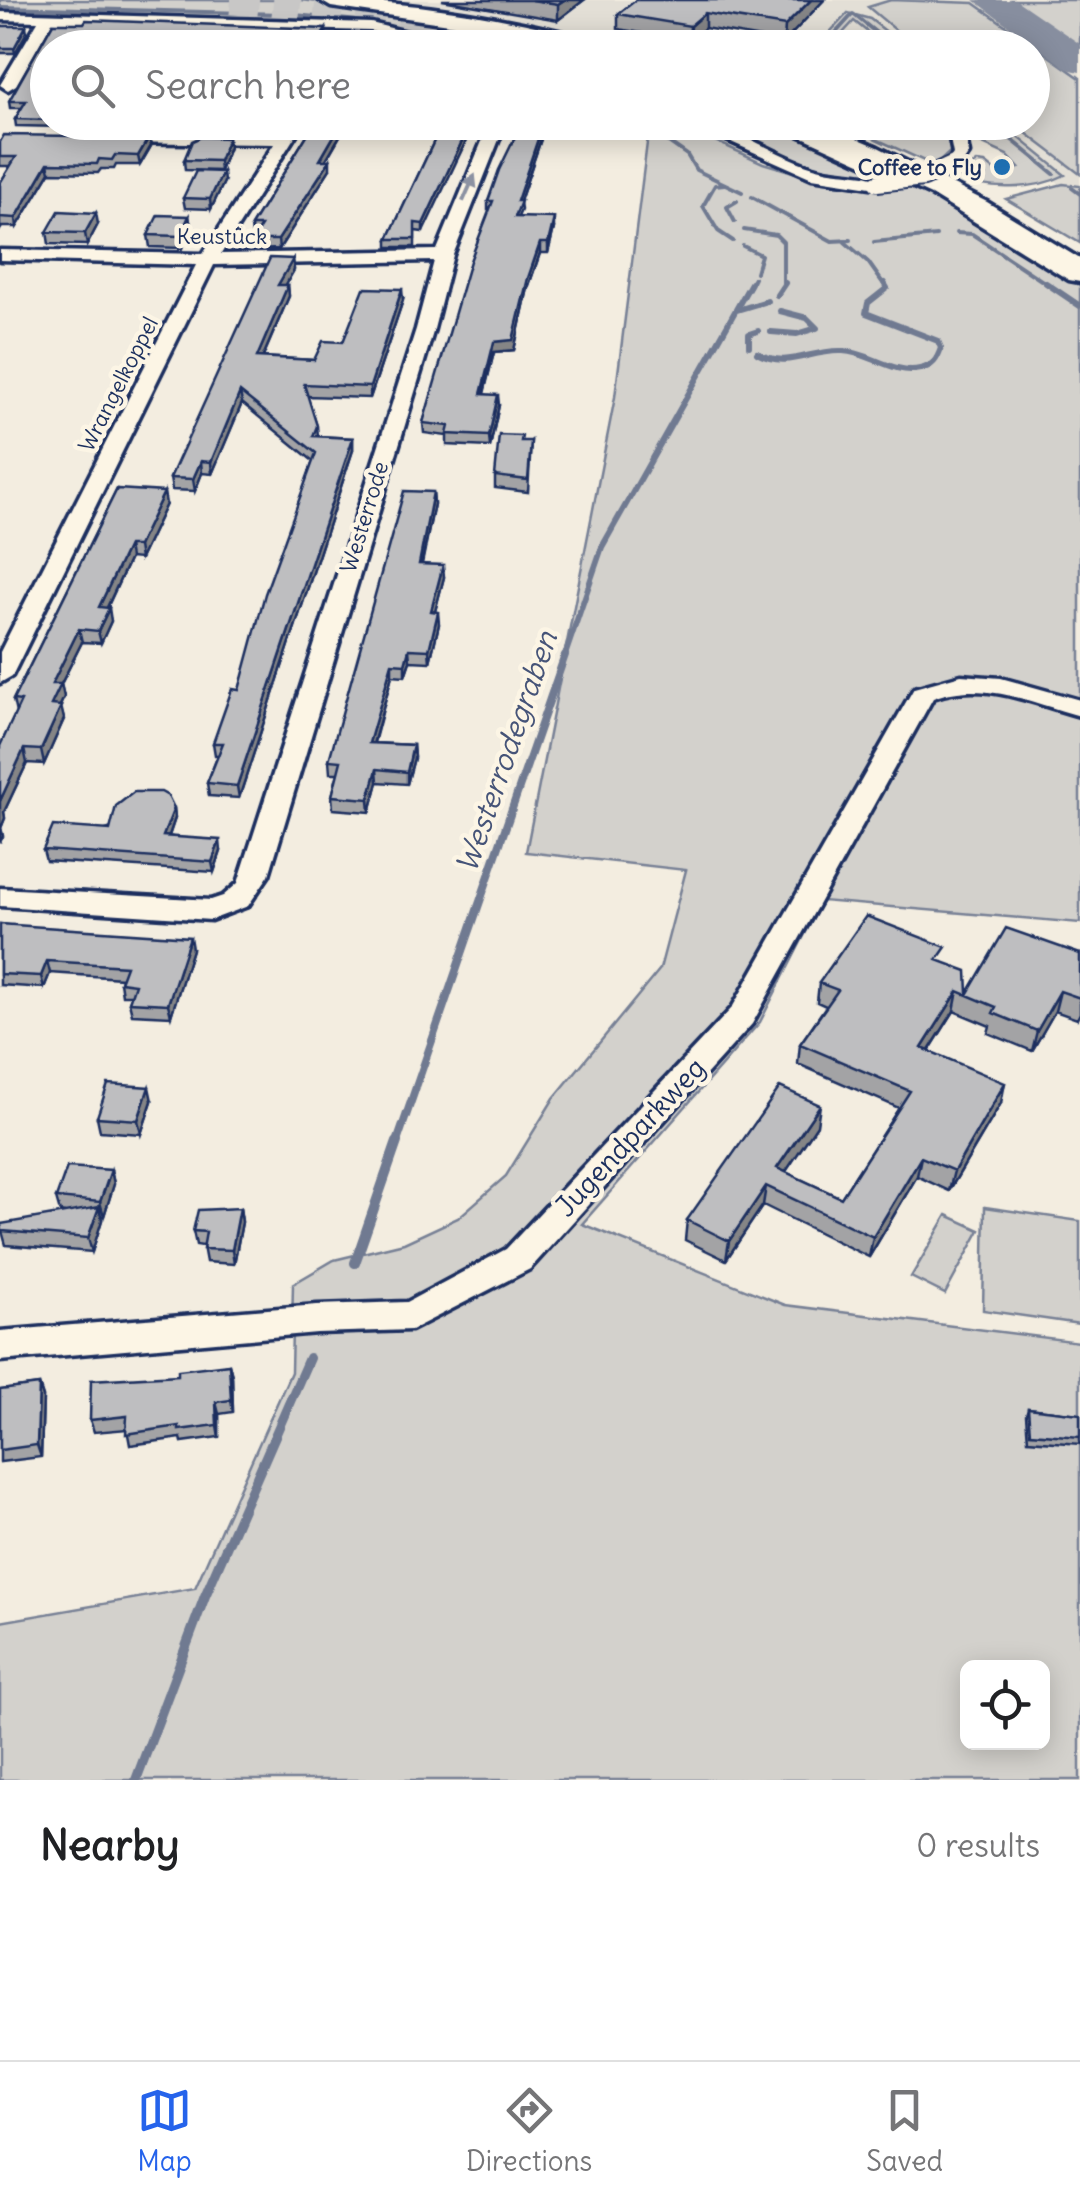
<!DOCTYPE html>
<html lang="en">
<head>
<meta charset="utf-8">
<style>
	:root { --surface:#fff; --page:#f6f6f6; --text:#202124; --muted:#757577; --line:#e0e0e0; --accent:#2563eb }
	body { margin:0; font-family:Delius,sans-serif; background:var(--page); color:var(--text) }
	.controls { position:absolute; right:30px; bottom:30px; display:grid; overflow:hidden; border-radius:15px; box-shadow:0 5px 25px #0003 }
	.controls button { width:90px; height:90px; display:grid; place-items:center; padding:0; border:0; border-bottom:2px solid var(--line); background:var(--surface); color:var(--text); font:50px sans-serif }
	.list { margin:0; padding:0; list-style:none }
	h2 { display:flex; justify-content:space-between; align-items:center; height:130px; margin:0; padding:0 40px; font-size:42px }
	h2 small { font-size:32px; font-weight:400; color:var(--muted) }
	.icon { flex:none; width:55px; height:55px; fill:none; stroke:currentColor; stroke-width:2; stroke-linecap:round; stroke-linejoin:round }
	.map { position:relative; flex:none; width:1080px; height:1780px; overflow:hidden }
	.search { position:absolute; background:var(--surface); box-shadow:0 5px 25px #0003; left:30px; right:30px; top:30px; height:110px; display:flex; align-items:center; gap:25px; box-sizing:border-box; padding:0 35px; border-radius:55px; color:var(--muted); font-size:38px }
	.sheet { height:280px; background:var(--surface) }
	nav { display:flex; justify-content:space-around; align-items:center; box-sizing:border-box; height:140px; border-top:2px solid var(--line); background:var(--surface); font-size:28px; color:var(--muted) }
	nav a { display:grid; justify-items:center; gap:5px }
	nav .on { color:var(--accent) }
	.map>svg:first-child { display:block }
</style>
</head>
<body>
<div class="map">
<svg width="1080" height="1780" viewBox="0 0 1080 1780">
	<rect width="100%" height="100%" fill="#f3ede0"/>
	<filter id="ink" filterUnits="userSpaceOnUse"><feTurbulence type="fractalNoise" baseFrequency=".01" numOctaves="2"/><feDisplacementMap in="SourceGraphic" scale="20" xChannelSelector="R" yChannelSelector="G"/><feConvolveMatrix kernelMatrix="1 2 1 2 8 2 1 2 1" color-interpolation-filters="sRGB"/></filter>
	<g filter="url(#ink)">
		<path fill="#e3dfd6" d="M386,0H1080V200L983,123L1032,122V48L666,47Z"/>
		<path fill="#d3d1cc" stroke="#778095" stroke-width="2.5" fill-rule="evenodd" d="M0,0H300L347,5L585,47H476L373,24L0,14Z
			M891,0L974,3L1080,78V174L1013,123L1032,122V48L916,47L868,7Z
			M1012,0H1080V47Z
			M848,13L870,19L906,47H886L854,21L830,47H816Z
			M618,123H676L763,163L833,184L883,189L917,186L1080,284V923L822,901L760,1022L582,1224L785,1305L1080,1342V1780H0V1622L195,1588L291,1372L293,1284L334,1260L404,1243L458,1218L506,1176L554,1098L660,969L686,870L526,852L615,397L648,135ZM968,1668H1042V1742H968Z
			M703,123H777L895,174C825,178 770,152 703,123Z
			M841,123H931L947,137L952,150L935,166Z
			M957,123H1001L1065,175C1036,190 987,192 958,177L977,162L985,163L998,173L1019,168L1007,155L976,141Z
			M1063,184L1080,186V243L1006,199Z
			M985,1207L1080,1221V1324L983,1310Z
			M947,1215L980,1230L945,1294L911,1277Z"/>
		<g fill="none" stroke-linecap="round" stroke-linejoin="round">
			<path stroke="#707a91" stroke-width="4" d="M0,7L284,14L370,22
				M393,36L434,48
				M822,48L853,14L895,48
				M624,122L670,143L687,155L696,170L742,192
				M990,122L1054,174
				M724,184L715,185L703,206L718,231L733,241
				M1072,188L1080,194
				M752,197L832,241L851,240
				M735,222L727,207L737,201
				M744,230L776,235L783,242V286
				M956,233L972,234L1050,286
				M845,242L868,262L885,286
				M874,242L936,236
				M743,246L761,255L756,272
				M750,286L754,278"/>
			<path stroke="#707a91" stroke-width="6" d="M1046,283L1080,306
				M777,295L785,283
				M737,310L767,301
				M771,332L797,334L817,328L807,318L780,311
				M749,346V334L758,331
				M757,353C789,370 810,349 843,351C869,352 894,375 920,369C933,366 937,360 941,348L938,341L866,313L868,303L887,288L884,283
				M564,658L602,547L751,283"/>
			<path stroke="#707a91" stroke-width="8" d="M396,1145L565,655"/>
			<path stroke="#707a91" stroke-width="10" d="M355,1263L397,1142
				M136,1780L205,1596L309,1358"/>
			<path fill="#878e9f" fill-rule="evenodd" d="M974,0H1016L1080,44V72L1067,69Z"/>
			<path stroke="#c8c7c6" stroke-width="28" stroke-dasharray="28 14" stroke-linecap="butt" d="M231,0L428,22L558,48"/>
			<g stroke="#1b2f5e" stroke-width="7">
				<path id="minor" d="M0,12L371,23L470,48H442L371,31L52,22L16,85L8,90L0,85L38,21L0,20Z
					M288,122H304L221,254L437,250L490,122H506L453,255L434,329L269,875L248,906L211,920L0,906V888L211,900L223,896L238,883L416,329L434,261L214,265L12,676L0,683V652L196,265L0,260V250L203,254L274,144L111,142L103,137L111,132L280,134Z
					M686,122C737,122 777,160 825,170C844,174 871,172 885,183L877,188L812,178Z
					M933,122H951L966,138L969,154L960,167L946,164L953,154L950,139Z
					M961,675L1001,678L1080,700V716C1031,703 983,679 933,698L752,1024L530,1269L411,1330L317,1333L0,1361V1331L317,1305L407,1302L506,1249L732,1008L914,688Z"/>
			</g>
			<g stroke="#1b2f5e" stroke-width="7">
				<path id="trunk" d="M319,0C417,0 513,19 608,43L611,48H562L476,28L331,7Z
					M780,122H819L878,147L987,202L1080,259V282L1069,280L931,195L783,128Z"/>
			</g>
			<use href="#minor" fill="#fcf5e5" fill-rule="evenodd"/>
			<use href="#trunk" fill="#fcf5e5" fill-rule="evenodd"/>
			<g stroke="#1b2f5e" stroke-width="20" stroke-linecap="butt">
				<path id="minor-bridge" d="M877,183L924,178L954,164"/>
			</g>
			<use href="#minor-bridge" stroke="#fcf5e5" stroke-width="16"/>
		</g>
		<path fill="#a3a3a5" stroke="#1b2f5e" stroke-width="2.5" d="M442,0H584L558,20Z
			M636,0H824L784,42L705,28L689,41L618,29V14Z
			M53,23L326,35L167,46L48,48V93L44,94V102H48V122H164L161,129L16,126L15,119L22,108H10L9,101Z
			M0,26L27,32L15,53H0Z
			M209,122H265L263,128L210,129Z
			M315,122H348L326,160L330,169L279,249L253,250L252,240L255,235H252L251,226Z
			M443,122L423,232L415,231V247H388V239Z
			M149,137L151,146L140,165H116L114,169H101L98,173L50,172L17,227H2L0,230V183L11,166H0V142Z
			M541,139L520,201L521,210L518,217L554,228L548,253H540L528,288L514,350L494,352L484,394L499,405L490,447L447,445V436L424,433L423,423L490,210H488V201Z
			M229,147L220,171L185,170L184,160Z
			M224,182L211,209L185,208L183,198Z
			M189,216L191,227L182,248L150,247L148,235Z
			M98,224L87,245L49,244L47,232Z
			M293,259L294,270L285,285H288L289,296L263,357L314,360L403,300L370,398L307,396L317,426L318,436L353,438V450L239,798L209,796L207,783L218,755H215L213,743L239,690L313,461L242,403L212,474L202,473L195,491L172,490L170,478Z
			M531,441L528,492L495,488V476Z
			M117,489L166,504L140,559L130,558L107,608L111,621L101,643L82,642L61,684L64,697L60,706L64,719L44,764L27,763L4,812L5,818L1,828L3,836L0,842V746L16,713L13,700Z
			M433,492L434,504L422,564L444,577L435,611L439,624L430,662L410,661L405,676L392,675L374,743L413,745L414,758L407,784L378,782L370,812L333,809L332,796L338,773H330L329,760Z
			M174,808L175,818L169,836L221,851L214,872L46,861L43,850Z
			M0,924L192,949L171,1016L132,1014L129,1002L132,995H122L120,982L121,978L50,973L44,988L0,985Z
			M1080,954V1013L1077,1019L1055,1011L1032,1051L988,1033L990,1026L954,1011L929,1051L1001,1103L949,1191L917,1176L869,1257L763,1205L726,1260L685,1240L687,1220L817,1125L785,1172L841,1198L899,1108L798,1064L800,1044L826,1006L817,1002L819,983L943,962L968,993Z
			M152,1101L141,1134L100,1131L97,1117Z
			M111,1170L114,1184L104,1216H101L102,1220L92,1252L6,1245L2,1231L65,1213L60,1212L56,1198Z
			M240,1208L242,1222L234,1264L206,1262L203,1246L196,1245L193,1231Z
			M229,1364L232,1376L233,1412L219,1414V1437L182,1442L181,1438L130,1445L127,1429L94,1432L90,1420L178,1375Z
			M39,1385L43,1397L41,1457L0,1462V1390Z
			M1028,1408L1080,1414V1444L1028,1440L1026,1415Z"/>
		<path fill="#858586" stroke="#1b2f5e" stroke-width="2.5" d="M564,0H584L558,20V4Z
			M811,0H824L784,42L785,26Z
			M705,13V28L689,41L690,26Z
			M26,26L27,32L15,53L14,48Z
			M326,29V35L319,48H314Z
			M342,122H348L321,168L320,160Z
			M471,122H475L423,232V224Z
			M541,130V139L517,210V201Z
			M149,137L151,146L140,165L138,156Z
			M228,138L229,147L220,171L219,161Z
			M330,160V169L279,249L278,240Z
			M48,163L50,172L17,227L16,218Z
			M223,172L224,182L211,209L210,199Z
			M96,213L98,224L87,245L85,233Z
			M189,216L191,227L182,248L180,236Z
			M554,218V228L548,253V243Z
			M540,243V253L528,288L514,350L494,352L481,404V394L494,342L528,278Z
			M293,259L294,270L280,295L278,285Z
			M288,285L289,296L258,368L257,357Z
			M402,289L403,300L370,398V387Z
			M240,392L242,403L212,474L211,462Z
			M498,395L499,405L490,447L489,436Z
			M353,438V450L239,798L237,786Z
			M201,461L202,473L195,491L193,479Z
			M164,492L166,504L140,559L138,546Z
			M433,492L434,504L419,576V564Z
			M128,546L130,558L101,620L99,607Z
			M443,565L444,577L432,623L431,611Z
			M109,608L111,621L101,643L98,631Z
			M438,612L439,624L430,662L429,650Z
			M79,629L82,642L61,684L64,697L54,718L51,705L52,684Z
			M409,649L410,661L405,676V664Z
			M392,663V675L370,755L369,743Z
			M61,706L64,719L44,764L41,750Z
			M413,745L414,758L407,784V772Z
			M24,749L27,763L4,812L5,818L1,828L3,836L0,842V801Z
			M377,769L378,782L370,812L369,799Z
			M174,808L175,818L165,847L163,836Z
			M220,840L221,851L214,872L212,862Z
			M190,937L192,949L171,1016L168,1004Z
			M47,961L50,973L44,988L41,976Z
			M958,991L954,1011L918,1068L922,1048Z
			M1060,991L1055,1011L1032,1051L1037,1031Z
			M1005,1083L1001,1103L949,1191L954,1171Z
			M149,1087L152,1101L141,1134L138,1120Z
			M820,1105L817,1125L775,1188L777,1168Z
			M921,1157L917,1176L869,1257L873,1237Z
			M111,1170L114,1184L104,1216L100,1202Z
			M766,1186L763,1205L726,1260L729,1241Z
			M99,1207L102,1220L92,1252L88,1238Z
			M240,1208L242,1222L234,1264L232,1250Z
			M229,1364L232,1376L233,1412L231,1400Z
			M39,1385L43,1397L41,1457L37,1445Z
			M216,1402L219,1414V1437L217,1425Z"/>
		<path fill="#bebec0" stroke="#1b2f5e" stroke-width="2.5" d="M531,0H564L558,4Z
			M636,0H811L785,26L705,13L690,26L618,14Z
			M86,20L326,29L314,48H166L171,40H83L79,48H48V86L43,87V102H48V120L15,119L26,101H9L53,23H84Z
			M0,26H26L14,48H0Z
			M315,122H342L320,160H330L278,240H252L261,226H251Z
			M443,122H471L423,224L415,223V239H388Z
			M519,129L541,130L517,201H521L515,217L554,218L548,243H540L528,278L513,340L494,342L481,394L498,395L489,436L447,434L449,426L423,423L470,261L493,201H488L499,170Z
			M4,135L149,137L138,156L115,155L112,160L99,159L97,164L48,163L16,218L0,217V183L16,157H0V142Z
			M201,137L228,138L219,161L184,160L192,141Z
			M196,171L223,172L210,199L183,198Z
			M59,211L96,213L85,233L47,232Z
			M158,215L189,216L180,236L148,235Z
			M270,258L293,259L278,285H288L257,357L314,360L323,341L343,342L364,288L402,289L370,387L304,384L317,426L313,436L353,438L237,786L207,783L223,743H213L232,689L239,690L265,594L316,453L240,392L211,462L201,461L193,479L170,478Z
			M499,435L522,436L521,441H531L528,480L495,476Z
			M117,489L164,492L138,546H128L99,607L109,608L98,631L79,629L52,684H61L51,705L61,706L41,750L24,749L0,801V746L21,701L13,700Z
			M404,491L433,492L419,564L443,565L431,611L438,612L429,650L409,649L405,664L392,663L369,743L413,745L407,772L377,769L369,799L332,796L341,761L329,760Z
			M134,792H161L168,796L174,808L163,836L220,840L212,862L43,850L53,826L110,830L116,806Z
			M866,916L946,947L937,960L967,971L968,993L1006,928L1080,954V998L1060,991L1037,1031L993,1013L996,1007L958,991L922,1048L1005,1083L954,1171L921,1157L873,1237L766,1186L729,1241L687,1220L780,1087L820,1105L777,1168L841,1198L910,1091L800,1044L838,990L819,983Z
			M0,924L190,937L168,1004L129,1002L135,984L120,982L126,966L47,961L41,976L0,974Z
			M108,1084L149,1087L138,1120L97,1117Z
			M67,1167L111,1170L100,1202L56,1198Z
			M99,1207L88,1238L2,1231L1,1224Z
			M240,1208L232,1250L203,1249L206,1232L193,1231L198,1210Z
			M229,1364L231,1400L216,1402L217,1425L179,1430V1426L126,1434L127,1416L90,1420L91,1380L178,1375V1370Z
			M39,1385L37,1445L0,1450V1390Z
			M1028,1408L1080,1414V1437L1030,1433Z"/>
		<defs><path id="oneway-solid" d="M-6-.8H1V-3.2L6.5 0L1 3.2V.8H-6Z" transform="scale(2.5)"/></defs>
		<use fill="#8c92a2" href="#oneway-solid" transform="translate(469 188) rotate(-66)"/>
	</g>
	<circle fill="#1f6fb2" stroke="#fcf5e5" stroke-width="4" cx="1002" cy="167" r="10"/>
	<g text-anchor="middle" stroke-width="9" stroke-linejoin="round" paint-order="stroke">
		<g font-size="22" font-weight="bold" fill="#1b2f5e" stroke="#fcf5e5" text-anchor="end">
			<text x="982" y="175">Coffee to Fly</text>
		</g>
		<g font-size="22" fill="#1b2f5e" stroke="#fcf5e5">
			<text x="222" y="244">Keustück</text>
			<text transform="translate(118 384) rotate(-63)" y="8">Wrangelkoppel</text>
			<text transform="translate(364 517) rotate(-73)" y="8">Westerrode</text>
		</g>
		<g font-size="28" fill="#1b2f5e" stroke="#fcf5e5">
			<text transform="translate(630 1137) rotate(-47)" y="10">Jugendparkweg</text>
		</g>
		<g font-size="30" font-style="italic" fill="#465478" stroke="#fcf5e5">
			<text transform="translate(507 752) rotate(-71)" y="10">Westerrodegraben</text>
		</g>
	</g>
</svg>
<div class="controls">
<button><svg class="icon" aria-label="locate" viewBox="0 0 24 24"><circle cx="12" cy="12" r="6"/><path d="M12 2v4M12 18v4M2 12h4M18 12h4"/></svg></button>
</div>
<div class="search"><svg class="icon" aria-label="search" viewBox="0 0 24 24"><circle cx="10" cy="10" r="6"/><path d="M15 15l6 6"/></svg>Search here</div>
</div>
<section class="sheet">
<h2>Nearby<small>0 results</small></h2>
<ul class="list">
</ul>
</section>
<nav>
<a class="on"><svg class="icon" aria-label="map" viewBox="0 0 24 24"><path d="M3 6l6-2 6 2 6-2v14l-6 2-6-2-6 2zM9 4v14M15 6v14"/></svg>Map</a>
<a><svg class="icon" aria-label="directions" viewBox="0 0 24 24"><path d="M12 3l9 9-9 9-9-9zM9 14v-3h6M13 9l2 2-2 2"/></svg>Directions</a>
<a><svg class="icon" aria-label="saved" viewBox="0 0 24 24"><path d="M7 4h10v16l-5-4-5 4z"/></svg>Saved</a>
</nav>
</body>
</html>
